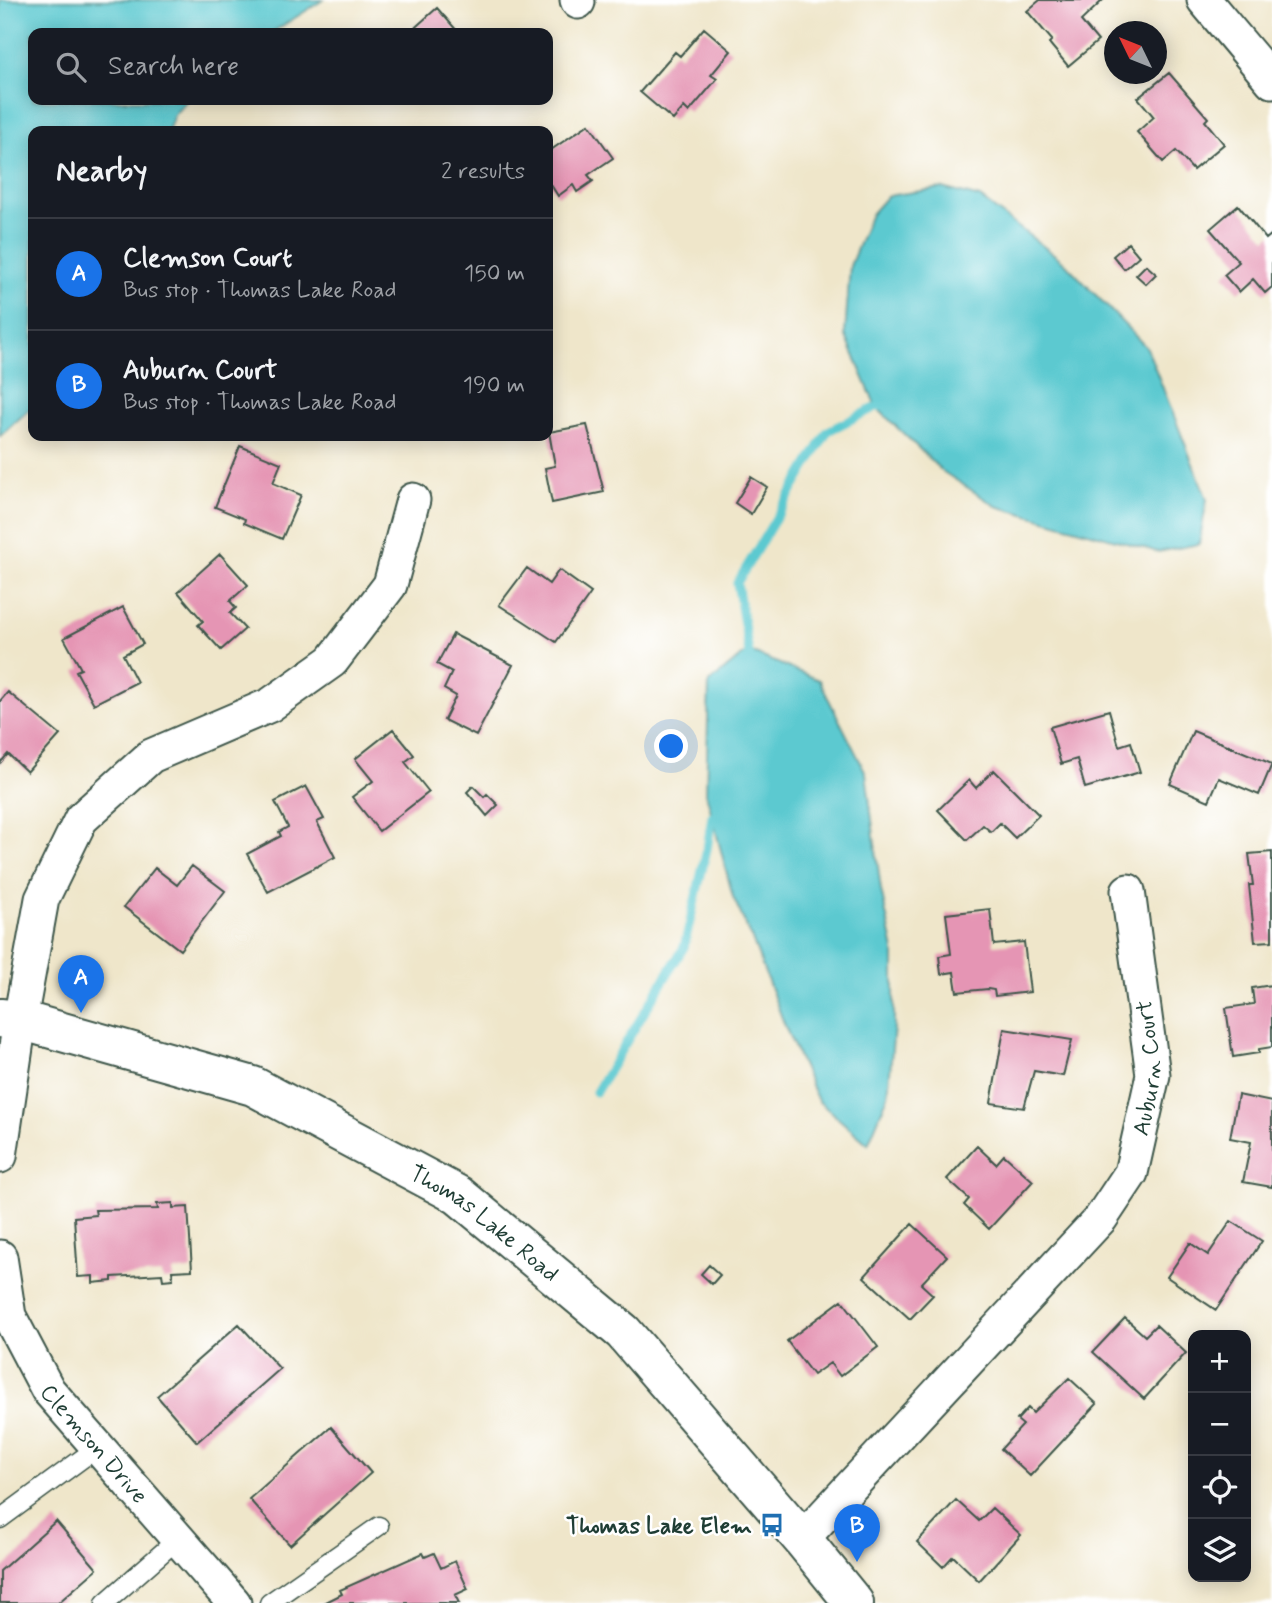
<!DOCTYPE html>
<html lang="en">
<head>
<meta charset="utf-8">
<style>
	:root { --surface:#171b24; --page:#242831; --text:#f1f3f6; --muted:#9ea1a6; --line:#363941; --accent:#1a73e8 }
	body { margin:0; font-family:Mynerve,sans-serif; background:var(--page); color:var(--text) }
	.controls { position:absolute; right:21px; bottom:21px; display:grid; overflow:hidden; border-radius:14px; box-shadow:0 4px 18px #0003 }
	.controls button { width:63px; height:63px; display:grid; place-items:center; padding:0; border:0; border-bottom:2px solid var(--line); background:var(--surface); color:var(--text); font:35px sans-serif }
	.compass { position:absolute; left:1104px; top:21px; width:63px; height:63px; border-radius:50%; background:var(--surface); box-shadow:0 4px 18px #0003; rotate:313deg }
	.you { position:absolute; left:672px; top:747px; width:24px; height:24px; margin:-18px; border:5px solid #fff; border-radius:50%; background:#1a73e8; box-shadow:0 0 0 10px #1a73e833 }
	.badge { display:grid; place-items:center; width:46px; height:46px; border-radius:50%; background:var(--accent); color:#fff; font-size:23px; font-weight:700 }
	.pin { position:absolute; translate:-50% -58px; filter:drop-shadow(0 2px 4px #0008) }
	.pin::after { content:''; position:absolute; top:37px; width:24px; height:21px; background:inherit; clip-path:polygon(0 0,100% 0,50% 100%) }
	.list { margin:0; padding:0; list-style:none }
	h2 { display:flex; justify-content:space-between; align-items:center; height:91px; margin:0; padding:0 28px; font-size:30px }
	h2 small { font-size:23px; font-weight:400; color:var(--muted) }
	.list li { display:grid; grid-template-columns:46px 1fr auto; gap:21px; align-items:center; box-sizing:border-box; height:112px; padding:0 28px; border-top:2px solid var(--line) }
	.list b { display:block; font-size:26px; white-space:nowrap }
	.list p { margin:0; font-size:23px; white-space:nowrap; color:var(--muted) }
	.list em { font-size:23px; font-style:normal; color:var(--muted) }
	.icon { flex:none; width:38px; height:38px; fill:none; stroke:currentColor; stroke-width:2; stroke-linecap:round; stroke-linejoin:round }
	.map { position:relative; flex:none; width:1272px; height:1603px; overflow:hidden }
	.search { position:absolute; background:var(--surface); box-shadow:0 4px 18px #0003; left:28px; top:28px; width:525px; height:77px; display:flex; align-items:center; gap:18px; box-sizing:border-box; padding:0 24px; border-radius:14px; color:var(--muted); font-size:26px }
	.panel { position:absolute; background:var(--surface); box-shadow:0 4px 18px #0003; left:28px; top:126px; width:525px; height:315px; border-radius:14px }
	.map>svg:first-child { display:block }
</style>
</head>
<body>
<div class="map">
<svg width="1272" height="1603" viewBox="0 0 1272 1603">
	<rect width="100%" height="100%" fill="#fff"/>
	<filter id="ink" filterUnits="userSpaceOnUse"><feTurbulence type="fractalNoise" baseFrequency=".0143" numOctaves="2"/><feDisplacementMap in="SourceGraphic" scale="14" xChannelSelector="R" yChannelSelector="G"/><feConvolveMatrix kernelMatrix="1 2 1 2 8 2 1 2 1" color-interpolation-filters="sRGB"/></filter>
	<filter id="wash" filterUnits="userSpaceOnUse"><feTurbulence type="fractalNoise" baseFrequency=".00686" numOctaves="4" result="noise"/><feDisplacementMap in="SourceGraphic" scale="28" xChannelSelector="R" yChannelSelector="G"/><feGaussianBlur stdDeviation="1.57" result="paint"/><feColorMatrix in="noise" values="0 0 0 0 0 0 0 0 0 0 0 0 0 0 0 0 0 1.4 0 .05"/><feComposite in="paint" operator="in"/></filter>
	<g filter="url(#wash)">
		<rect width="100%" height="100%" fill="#efe6ca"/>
		<path fill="#5cc9d0" stroke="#3e8382" stroke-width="2" d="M0,0H323L271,33H33V100H187L174,115L168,131H33V406L0,436Z
			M942,188L980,198L1064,262L1147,348L1207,499L1199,544L1158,552L996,506L942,471L876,407L845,334L850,266L871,214L887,196Z
			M748,651L819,680L866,773L881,890L894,950V1026L888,1096L868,1144L818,1101L787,1031L750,934L733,897L706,793L709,683Z"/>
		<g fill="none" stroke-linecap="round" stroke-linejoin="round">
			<path stroke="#5cc9d0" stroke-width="9" d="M750,659L737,583L828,431L876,407L886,405
				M596,1092L684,947L707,849L712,816"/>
		</g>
		<g id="blocks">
			<path fill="#e595b4" d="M1040,0H1103L1081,21L1098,41L1068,66L1049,43L1052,40L1027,11Z
				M437,8L459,33H409Z
				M704,28L731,51L711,75L717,79L689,112L684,107L673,120L640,92L675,52L680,56Z
				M1169,73L1208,118L1205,121L1224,144L1193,170L1176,151L1163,162L1137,132L1154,117L1138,98Z
				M589,124L613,158L588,175L593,181L577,192L573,185L558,196L551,185L548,186V152Z
				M1238,205L1266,239L1272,234V287L1265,293L1253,279L1239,292L1224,275L1239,262L1210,229Z
				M1128,243L1139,256L1124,269L1113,256Z
				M1146,265L1156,274L1146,284L1136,275Z
				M587,425L604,492L552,503L545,468L555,466L549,432Z
				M240,446L281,463L273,483L301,495L282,539L244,523L245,519L215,507Z
				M751,477L767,487L751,514L735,503Z
				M220,554L248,585L230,601L236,608L230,613L245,629L221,650L198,625L203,621L178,592Z
				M527,568L549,584L559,570L591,593L556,642L499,605Z
				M123,607L143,644L123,655L137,682L94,704L76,671L81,669L64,638Z
				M453,634L513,665L476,736L444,720L456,696L444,689L452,672L437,664Z
				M8,692L60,735L27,772L8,754L0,763V701Z
				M1109,710L1119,746L1131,742L1140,772L1085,788L1077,759L1061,764L1050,727Z
				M393,729L414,755L405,762L429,792L379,831L352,797L373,781L355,759Z
				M1193,731L1272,764L1259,795L1219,778L1209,801L1170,784Z
				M994,770L1039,815L1015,838L1000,823L991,832L983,825L967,840L938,810L969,780L976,788Z
				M306,786L324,819L317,822L335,857L268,892L247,854L281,836L279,832L288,827L275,802Z
				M473,786L484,797L487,794L498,805L487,816L467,792Z
				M1272,852V941L1255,942L1249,885H1253L1249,854Z
				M192,866L225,891L180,950L124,907L155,868L177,885Z
				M990,909L994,945L1024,942L1030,992L995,996L994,990L988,989L957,992L954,972L941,974L939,956L951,954L946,914Z
				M1272,985V1047L1259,1049V1053L1233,1057L1226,1008L1254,1004L1252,988Z
				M1004,1029L1072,1040L1063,1076L1034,1071L1024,1108L991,1103Z
				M1238,1095L1272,1102V1187L1243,1182L1251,1142L1230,1138Z
				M977,1146L996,1164L1004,1155L1033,1181L989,1229L964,1205L969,1199L947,1179Z
				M173,1203V1208L188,1207L192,1270L172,1271L173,1279L163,1280L162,1274L112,1277V1281L93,1283V1276L78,1277L74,1217L96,1215L95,1210L158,1209L157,1204Z
				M1231,1221L1262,1241L1216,1310L1167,1277L1190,1243L1208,1255Z
				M912,1224L947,1256L921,1284L933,1295L910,1319L864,1277Z
				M709,1265L720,1275L712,1284L701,1274Z
				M842,1300L878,1347L840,1376L830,1363L813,1375L787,1341Z
				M1125,1318L1145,1336L1156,1325L1186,1353L1144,1399L1093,1352Z
				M239,1324L280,1369L197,1442L157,1396Z
				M1069,1378L1097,1404L1030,1476L1001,1449L1023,1425L1017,1420L1028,1408L1033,1413Z
				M331,1427L371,1473L290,1545L249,1499Z
				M956,1500L979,1521L992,1508L1021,1535L979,1581L953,1556L943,1567L917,1542Z
				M56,1521L97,1569L58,1603H0V1571Z
				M423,1553L425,1557L434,1553L441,1568L455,1561L468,1589L455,1595L459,1603H324L342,1594L340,1590Z"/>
		</g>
	</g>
	<g filter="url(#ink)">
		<use href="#blocks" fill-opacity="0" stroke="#3e564a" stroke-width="2"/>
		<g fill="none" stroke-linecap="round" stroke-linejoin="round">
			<g stroke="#3e564a" stroke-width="21">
				<path id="lane" d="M0,1519L98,1447
					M105,1603L179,1538
					M269,1603L379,1526"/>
			</g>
			<g stroke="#3e564a" stroke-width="37">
				<g id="street">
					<path d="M577,0L578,2"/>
					<path d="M1204,0L1272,81"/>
					<path d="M0,1156L20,1020L42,899L81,819L151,756L270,705L332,661L390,585L413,500"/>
					<path id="s1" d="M0,1257L9,1316L48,1390L234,1603"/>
					<path id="s2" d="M802,1539L1101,1218L1131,1173L1153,1075L1128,891"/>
				</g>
			</g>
			<g stroke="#3e564a" stroke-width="42">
				<g id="secondary">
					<path id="s3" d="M0,1018L20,1020L253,1086L458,1195L623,1332L802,1539L854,1603"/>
				</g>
			</g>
			<use href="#lane" stroke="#fff" stroke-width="18"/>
			<use href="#street" stroke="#fff" stroke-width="33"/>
			<use href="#secondary" stroke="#fff" stroke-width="38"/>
		</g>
	</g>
	<defs>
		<g id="bus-bare" transform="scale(1.89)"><path d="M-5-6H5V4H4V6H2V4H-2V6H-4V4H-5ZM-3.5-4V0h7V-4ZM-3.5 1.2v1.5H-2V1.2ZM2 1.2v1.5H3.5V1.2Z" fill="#1f6fb2" stroke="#fff" stroke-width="2.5" paint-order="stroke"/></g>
	</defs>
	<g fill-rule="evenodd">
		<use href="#bus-bare" x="772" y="1525"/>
	</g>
	<g text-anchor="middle" stroke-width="5" stroke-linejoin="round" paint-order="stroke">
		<g font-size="23" fill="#1f3d34" stroke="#fff">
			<text dy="8" stroke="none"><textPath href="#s2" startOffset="600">Auburn Court</textPath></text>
			<text dy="8" stroke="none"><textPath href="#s3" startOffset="532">Thomas Lake Road</textPath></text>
			<text dy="8" stroke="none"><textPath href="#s1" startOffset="214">Clemson Drive</textPath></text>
		</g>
		<g font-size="23" font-weight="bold" fill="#1f3d34" stroke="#fff" text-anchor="end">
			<text x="752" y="1533">Thomas Lake Elem</text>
		</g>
	</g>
</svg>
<div class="controls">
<button>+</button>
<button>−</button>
<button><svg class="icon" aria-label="locate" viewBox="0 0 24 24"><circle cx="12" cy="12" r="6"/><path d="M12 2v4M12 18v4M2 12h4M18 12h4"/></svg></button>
<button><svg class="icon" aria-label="layers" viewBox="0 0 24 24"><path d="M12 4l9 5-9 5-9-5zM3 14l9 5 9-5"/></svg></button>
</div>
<svg class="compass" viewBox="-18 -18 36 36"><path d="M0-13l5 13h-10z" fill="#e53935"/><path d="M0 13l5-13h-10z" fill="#9ea1a6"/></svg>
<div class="you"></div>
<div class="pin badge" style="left:81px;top:1013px">A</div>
<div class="pin badge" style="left:857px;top:1562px">B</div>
<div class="search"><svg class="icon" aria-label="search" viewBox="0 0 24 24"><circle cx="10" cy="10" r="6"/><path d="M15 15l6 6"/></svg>Search here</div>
<section class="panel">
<h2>Nearby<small>2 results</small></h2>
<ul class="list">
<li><span class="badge">A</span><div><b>Clemson Court</b><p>Bus stop · Thomas Lake Road</p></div><em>150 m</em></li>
<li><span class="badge">B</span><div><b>Auburn Court</b><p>Bus stop · Thomas Lake Road</p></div><em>190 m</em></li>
</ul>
</section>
</div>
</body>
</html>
